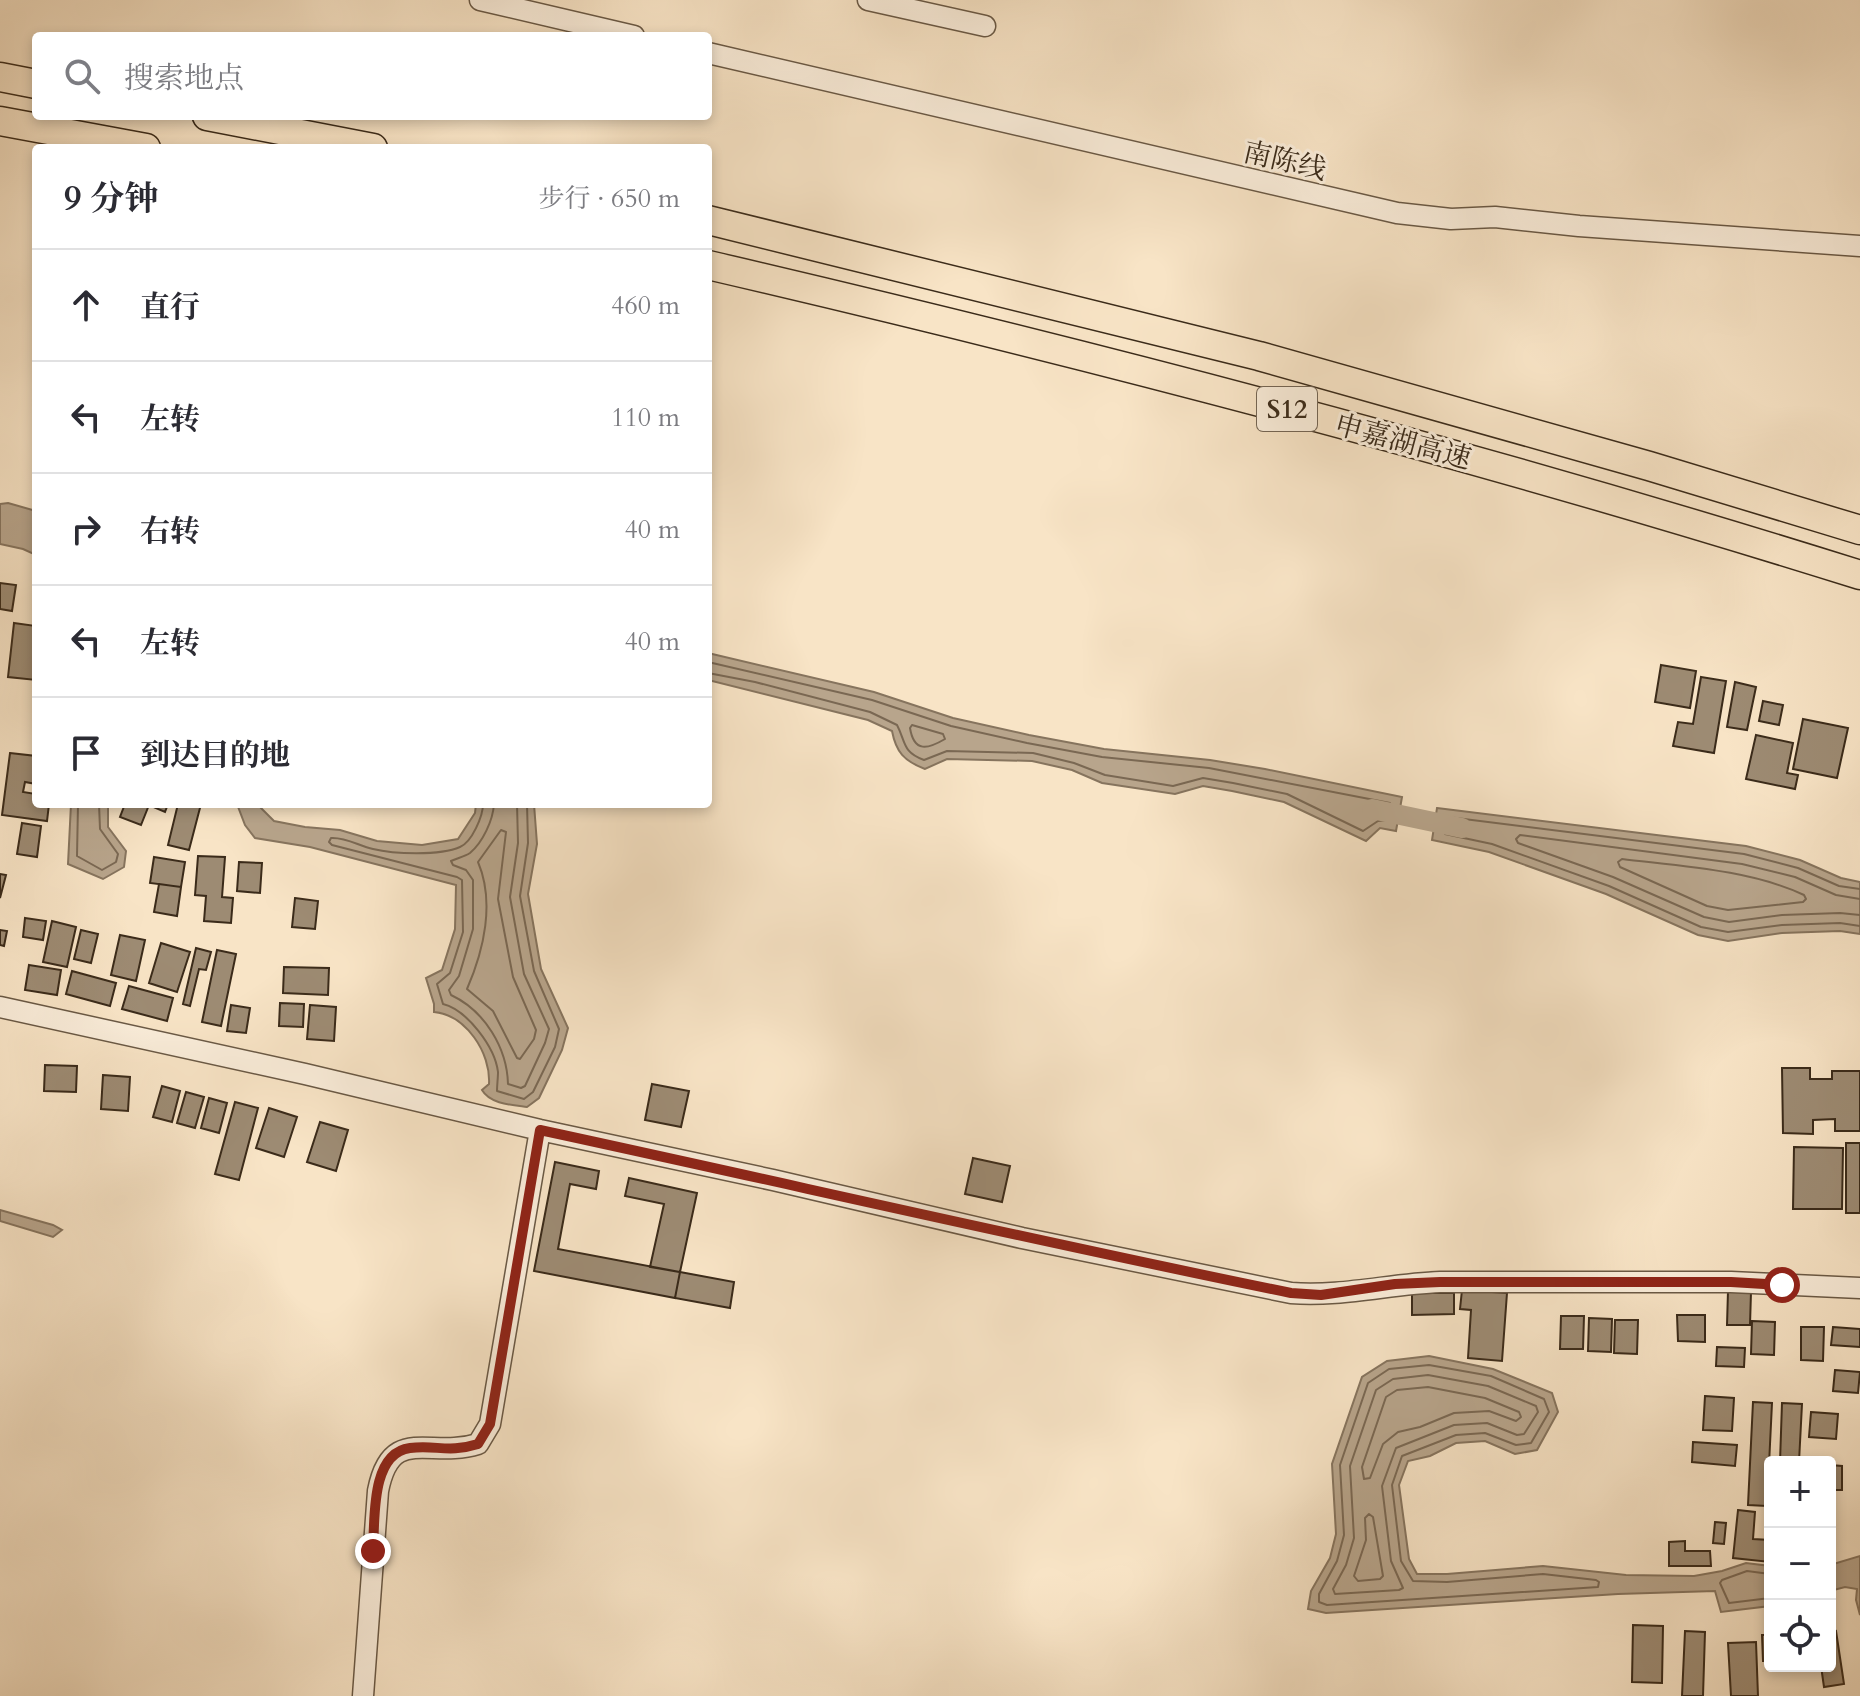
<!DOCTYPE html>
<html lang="zh">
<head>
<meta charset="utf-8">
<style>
	:root { --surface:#fff; --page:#f2f2f3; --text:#2b2b33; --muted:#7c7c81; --line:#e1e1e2 }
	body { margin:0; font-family:Cardo,"Noto Serif SC",serif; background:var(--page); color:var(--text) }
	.controls { position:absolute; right:24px; bottom:24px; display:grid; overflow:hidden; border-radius:8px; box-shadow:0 4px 12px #0003 }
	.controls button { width:72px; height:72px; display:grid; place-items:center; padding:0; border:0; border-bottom:2px solid var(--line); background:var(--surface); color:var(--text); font:40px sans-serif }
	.stop { position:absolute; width:24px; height:24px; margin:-18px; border:6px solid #8f2418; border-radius:50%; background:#fff }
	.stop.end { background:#8f2418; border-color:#fff; box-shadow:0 2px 8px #0008 }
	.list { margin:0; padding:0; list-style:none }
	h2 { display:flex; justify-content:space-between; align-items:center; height:104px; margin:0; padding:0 32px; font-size:34px }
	h2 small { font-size:26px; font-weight:400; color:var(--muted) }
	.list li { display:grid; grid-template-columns:52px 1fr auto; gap:24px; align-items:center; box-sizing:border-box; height:112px; padding:0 32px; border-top:2px solid var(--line) }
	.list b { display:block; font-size:30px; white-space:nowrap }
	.list em { font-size:26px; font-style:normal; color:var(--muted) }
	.icon { flex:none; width:44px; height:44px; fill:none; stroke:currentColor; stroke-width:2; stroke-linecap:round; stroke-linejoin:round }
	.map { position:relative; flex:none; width:1860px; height:1696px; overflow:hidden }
	.search { position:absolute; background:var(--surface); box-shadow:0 4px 12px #0003; left:32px; top:32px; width:680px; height:88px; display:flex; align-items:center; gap:20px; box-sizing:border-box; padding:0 28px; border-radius:8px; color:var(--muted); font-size:30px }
	.panel { position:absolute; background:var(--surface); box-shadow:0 4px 12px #0003; left:32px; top:144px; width:680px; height:664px; border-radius:8px }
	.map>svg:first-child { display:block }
</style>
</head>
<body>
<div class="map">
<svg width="1860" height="1696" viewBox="0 0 1860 1696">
	<rect width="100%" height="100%" fill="#f8e4c6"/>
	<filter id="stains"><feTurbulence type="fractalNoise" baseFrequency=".0025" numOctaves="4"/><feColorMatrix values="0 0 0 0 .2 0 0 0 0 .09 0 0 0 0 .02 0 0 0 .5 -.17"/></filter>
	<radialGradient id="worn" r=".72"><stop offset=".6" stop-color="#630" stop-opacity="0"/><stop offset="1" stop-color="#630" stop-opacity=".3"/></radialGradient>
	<path fill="#b8a58c" stroke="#86745e" stroke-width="2" d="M8,503L36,511V555L23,549L0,544V504Z
		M708,653L874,692L953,718L1029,735L1104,749L1210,760L1265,769L1402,797L1396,831L1380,828L1366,841L1284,802L1232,791L1203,786L1175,794L1102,783L1072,770L1032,761L947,759L925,769C904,761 896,752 892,731L868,720L708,680Z
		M71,804H108V827L126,851L124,867L103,879L68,864Z
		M237,804H257L274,821L305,827L340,830L377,841L422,845L458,839L475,813L476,804H534L537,844L528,894L541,969L568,1028L562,1050L539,1098L527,1107C512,1105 490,1104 482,1090L489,1084C491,1053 466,1015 434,1012V1004L426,978L442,970L455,929L456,885L310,847L255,838L245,825Z
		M1437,808L1746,846L1800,860L1841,878L1860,882V934L1840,931L1782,933L1728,941L1698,935L1606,894L1489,852L1432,840Z
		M0,1210L53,1225L62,1230L53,1237L0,1221Z
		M1429,1356L1493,1369L1552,1393L1558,1412L1537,1450L1515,1454L1485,1441L1456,1443L1430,1456L1408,1461L1399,1485L1409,1559L1417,1574H1447L1543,1566L1626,1575L1694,1576L1722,1571L1746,1563L1770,1566V1606L1721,1612L1715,1591L1618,1594L1326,1613L1308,1609L1311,1591L1330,1558L1336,1534L1332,1464L1362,1377L1387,1361Z
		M1860,1556V1615L1856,1600L1857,1589L1845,1587L1830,1591V1565Z"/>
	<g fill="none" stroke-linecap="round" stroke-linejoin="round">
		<path stroke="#7a6853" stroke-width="2" d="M708,662L872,700L951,726L1027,743L1102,757L1209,768L1390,803L1392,806L1389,820L1378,821L1363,831L1287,794L1233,783L1203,778L1173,786L1105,775L1074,763L1033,753L947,751L924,760C902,752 906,742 897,725L870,712L755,682L708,673
			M912,725L943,734L945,739C928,749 914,753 910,728Z
			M78,804L77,856L102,870L116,862L118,854L100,829L99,804
			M483,804C483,816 472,842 460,847C440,856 393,854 373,849C359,846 346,837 331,838L329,842L332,845L457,877L462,880L463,932L450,973L437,984L443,1004C467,1010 495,1047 498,1072C498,1078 497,1085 497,1091L524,1099L533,1092L555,1047L559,1029L534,971L520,896L528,843L527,804
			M494,804C493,820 483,842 470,853C464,857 457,858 451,861L453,865L466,870L473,880V929L459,976L449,990L451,995C485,1011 507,1048 508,1084L521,1088L525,1086L545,1043L549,1029L524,974L510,897L518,843L517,804
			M501,830L506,832L498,899L513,977L536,1030L534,1039L520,1059L517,1058L493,1011L467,989C484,950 495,902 478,862Z
			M1622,859C1680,866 1751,870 1804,895L1806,899L1803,902L1728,910L1707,906L1620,867L1618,862Z
			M1860,889L1839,886L1798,868L1744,854L1448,817L1444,819L1442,830L1445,834L1492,844L1609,886L1701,927L1728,932L1782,925L1840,923L1860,926
			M1860,899L1836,895L1795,877L1742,864L1520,835L1516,839L1518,843L1613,877L1704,917L1729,922L1782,915L1840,913L1860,915
			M1429,1365L1491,1376L1544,1399L1549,1412L1531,1443L1516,1445L1485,1433L1456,1435L1402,1456L1392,1485L1401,1561L1413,1581L1447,1582L1543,1574L1596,1580L1599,1582L1598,1587L1327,1605L1319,1602V1594L1337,1561L1344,1535L1340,1465L1368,1383L1389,1369Z
			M1428,1375L1488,1386L1536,1406L1538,1412L1524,1434L1517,1435L1487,1423L1454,1425L1396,1448L1382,1486L1391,1561L1403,1588L1399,1590L1335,1594L1333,1589L1346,1565L1354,1538L1350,1466L1376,1390L1393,1379Z
			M1428,1387L1485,1398L1519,1412L1521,1417L1516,1421L1489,1411L1454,1413L1420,1427L1398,1432L1383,1444L1370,1478L1364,1479L1362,1467L1386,1397L1397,1390Z
			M1369,1514L1373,1517L1383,1576L1380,1579L1358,1581L1354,1576L1366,1540L1365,1518Z
			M1770,1574L1747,1571L1722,1580L1720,1583L1729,1603L1770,1598"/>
		<path stroke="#b8a58c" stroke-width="20" d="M1372,809L1462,828"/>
	</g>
	<path fill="#9d8b73" stroke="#3b2b1a" stroke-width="2" d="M0,583L16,585L12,611L0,609Z
		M14,623L36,626V680L8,677Z
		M1661,665L1696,671L1690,708L1655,702Z
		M1701,677L1726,681L1714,753L1673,746L1678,722L1693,724Z
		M1735,682L1756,687L1747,730L1727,727Z
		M1763,701L1783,705L1779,725L1759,721Z
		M1803,719L1848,728L1837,778L1793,769Z
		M1756,735L1793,743L1787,773L1798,775L1795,789L1746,779Z
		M10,753L36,756V784L25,782L23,792L36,794V804H49L47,821L2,815Z
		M125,804H168L165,812L149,805L141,825L120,817Z
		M178,804H201L189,850L168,845Z
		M22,823L41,826L37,857L17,854Z
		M198,856L225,857L222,897L233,898L231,923L204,921L206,896L195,895Z
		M154,857L185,862L181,887L150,883Z
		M239,862L262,863L260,893L237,891Z
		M0,874L6,875L0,898Z
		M159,884L181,887L177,916L154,912Z
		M295,898L318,901L315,929L292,927Z
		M25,918L46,921L43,940L23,937Z
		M52,921L76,927L67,967L43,962Z
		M0,930L7,931L4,946L0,945Z
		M81,930L98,934L91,963L74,959Z
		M120,935L145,940L136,981L111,975Z
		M161,943L190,952L177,992L149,983Z
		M196,948L211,952L206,970L199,969L190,1006L183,1004Z
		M217,950L236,954L221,1026L202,1022Z
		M29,965L61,970L57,995L25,990Z
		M284,967L329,968L328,995L283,993Z
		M72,971L116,983L110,1006L66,994Z
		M129,986L173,998L167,1021L122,1009Z
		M280,1003L304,1004L303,1027L279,1026Z
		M231,1005L250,1008L246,1033L227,1031Z
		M310,1005L336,1007L334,1041L307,1039Z
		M45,1065L77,1066L76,1092L44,1091Z
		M1782,1068H1810V1079H1832V1071H1860V1131H1835V1119L1813,1120V1134L1783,1133Z
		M103,1075L130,1077L128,1111L101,1109Z
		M652,1084L689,1091L681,1127L645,1120Z
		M162,1086L180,1091L172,1122L153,1117Z
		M186,1092L204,1097L195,1128L177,1123Z
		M209,1098L227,1103L219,1133L201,1128Z
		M235,1102L258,1108L239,1180L215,1174Z
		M269,1108L297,1117L284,1157L256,1148Z
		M320,1122L348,1130L336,1171L307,1162Z
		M1846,1143H1860V1213H1846Z
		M1794,1147L1843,1148L1842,1209H1793Z
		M973,1158L1010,1166L1002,1202L965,1194Z
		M555,1162L599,1171L596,1189L570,1184L558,1249L680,1272L675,1298L534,1271Z
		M629,1178L697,1193L680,1272L650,1267L664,1204L625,1196Z
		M680,1272L734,1282L730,1308L675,1298Z
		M1462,1290L1507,1293L1502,1361L1468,1358L1471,1310L1460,1309Z
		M1728,1291L1751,1292L1750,1325H1727Z
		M1412,1293H1454V1314L1412,1315Z
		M1677,1315H1705V1342L1678,1341Z
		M1561,1316H1584L1583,1349H1560Z
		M1589,1318L1612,1319L1611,1352L1588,1351Z
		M1615,1320H1638L1637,1354L1614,1353Z
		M1752,1321L1775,1322L1774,1355L1751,1354Z
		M1801,1327H1824L1823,1361L1801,1360Z
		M1833,1327L1860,1329V1347L1831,1345Z
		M1717,1347L1745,1348L1744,1367L1716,1366Z
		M1835,1370L1860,1372L1858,1393L1833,1391Z
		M1705,1396L1734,1398L1732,1431L1703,1430Z
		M1753,1402L1772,1403L1767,1506L1748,1505Z
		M1782,1403L1802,1404L1799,1462H1780Z
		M1811,1412L1838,1414L1836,1439L1809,1437Z
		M1693,1442L1737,1445L1735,1466L1692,1462Z
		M1830,1465L1842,1466V1490H1830Z
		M1738,1510L1755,1512L1753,1539L1770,1540V1562L1733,1558Z
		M1715,1522L1726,1523L1724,1544L1713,1543Z
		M1685,1541V1551H1710L1711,1566H1669V1542Z
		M1633,1625L1663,1626L1662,1683L1632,1682Z
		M1685,1631L1705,1632L1703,1696H1682Z
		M1836,1631L1844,1684L1824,1687L1821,1666H1830V1632Z
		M1762,1635H1770V1661H1763Z
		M1756,1642L1758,1696H1731L1728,1643Z"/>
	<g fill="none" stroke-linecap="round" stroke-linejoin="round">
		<g stroke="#6a5945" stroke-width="23">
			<path id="minor" d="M480,0L634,36
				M868,0L985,26
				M708,53L1397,213L1451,219L1495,217L1579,226L1860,246
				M0,1007L305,1074L540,1130L773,1180L1022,1238L1291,1293C1340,1297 1390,1284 1440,1282H1731L1860,1288
				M363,1696L378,1491C391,1424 429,1459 478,1444L490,1424L540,1130"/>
		</g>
		<g stroke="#3b2b1a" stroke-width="31">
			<path id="highway" d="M0,77L36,84
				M207,116L373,148
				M0,121L146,148
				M708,220L1259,356L1649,466L1860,530
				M708,265C1095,355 1481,456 1860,575"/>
		</g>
		<use href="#minor" stroke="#faedda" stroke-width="20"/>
		<use href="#highway" stroke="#f8e4c6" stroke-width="28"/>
	</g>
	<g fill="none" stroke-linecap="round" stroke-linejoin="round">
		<path stroke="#8f2418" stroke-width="10" d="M373,1551C375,1521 370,1453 410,1448C437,1445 449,1453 478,1444L490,1424L540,1130C790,1184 1040,1242 1291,1293L1321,1295L1395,1284L1440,1282H1731L1782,1285"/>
	</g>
	<g text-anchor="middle" stroke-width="6" stroke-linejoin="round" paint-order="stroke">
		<rect fill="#faedda" stroke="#746554" stroke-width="2" x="1257" y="387" width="60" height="44" rx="6"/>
		<g font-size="26" font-weight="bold" fill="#3b2b1a">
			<text x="1287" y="418">S12</text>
		</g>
		<g font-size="28" fill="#3b2b1a" stroke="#faedda">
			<text transform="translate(1285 160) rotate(13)" y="10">南陈线</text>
			<text transform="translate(1403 441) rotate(15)" y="10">申嘉湖高速</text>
		</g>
	</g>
	<rect width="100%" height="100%" filter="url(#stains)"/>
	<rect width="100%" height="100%" fill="url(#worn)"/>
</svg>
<div class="controls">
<button>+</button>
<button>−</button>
<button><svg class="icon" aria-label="locate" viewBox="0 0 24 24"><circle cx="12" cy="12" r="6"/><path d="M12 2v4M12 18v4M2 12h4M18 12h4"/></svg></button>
</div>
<div class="stop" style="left:1782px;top:1285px"></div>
<div class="stop end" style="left:373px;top:1551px"></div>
<div class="search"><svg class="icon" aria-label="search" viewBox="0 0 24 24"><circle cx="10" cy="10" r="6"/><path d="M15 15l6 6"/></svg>搜索地点</div>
<section class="panel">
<h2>9 分钟<small>步行 · 650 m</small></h2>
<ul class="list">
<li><svg class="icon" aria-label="ahead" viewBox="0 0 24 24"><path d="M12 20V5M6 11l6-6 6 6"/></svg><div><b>直行</b></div><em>460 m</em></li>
<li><svg class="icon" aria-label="left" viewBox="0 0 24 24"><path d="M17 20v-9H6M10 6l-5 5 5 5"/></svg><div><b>左转</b></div><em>110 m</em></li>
<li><svg class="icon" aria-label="right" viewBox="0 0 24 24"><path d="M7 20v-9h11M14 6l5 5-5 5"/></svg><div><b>右转</b></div><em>40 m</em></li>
<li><svg class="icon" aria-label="left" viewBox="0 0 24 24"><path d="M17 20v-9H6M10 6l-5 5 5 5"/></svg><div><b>左转</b></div><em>40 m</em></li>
<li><svg class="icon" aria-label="arrive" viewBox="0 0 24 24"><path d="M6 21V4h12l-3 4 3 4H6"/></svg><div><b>到达目的地</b></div></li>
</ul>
</section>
</div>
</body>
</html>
